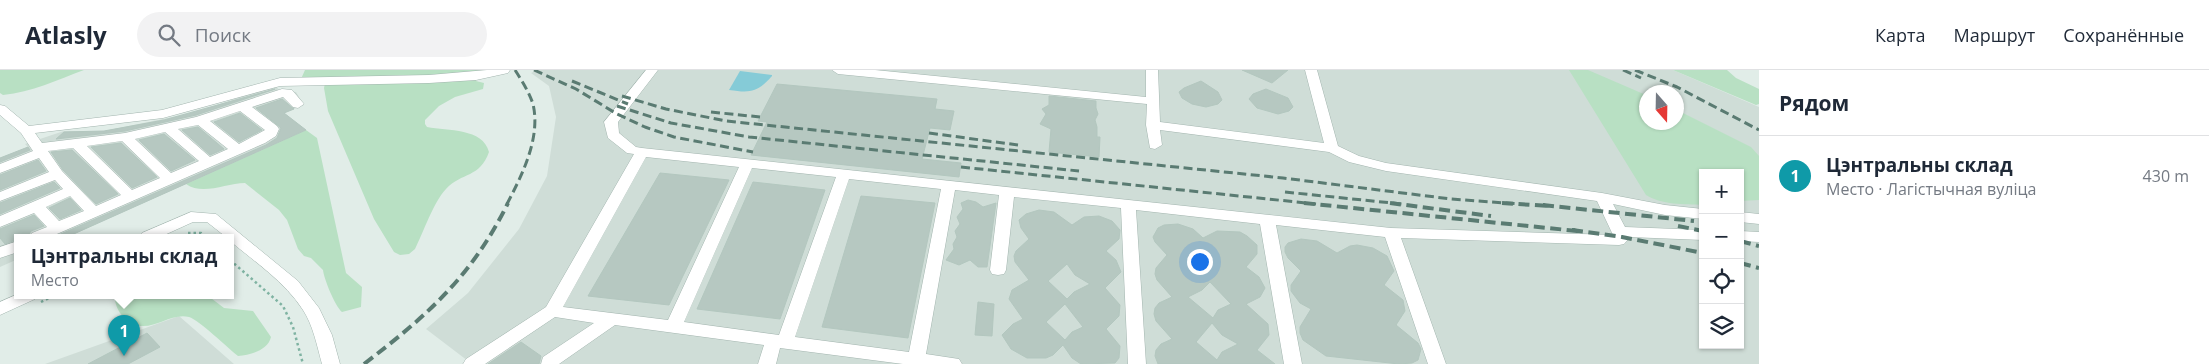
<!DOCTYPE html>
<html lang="ru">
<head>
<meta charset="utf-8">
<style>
	:root { --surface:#fff; --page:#f2f2f3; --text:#1f2937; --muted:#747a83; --line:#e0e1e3; --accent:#834d42 }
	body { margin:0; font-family:"Open Sans",sans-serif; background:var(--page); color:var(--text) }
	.controls { position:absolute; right:15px; bottom:15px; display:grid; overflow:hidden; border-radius:0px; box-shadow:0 1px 4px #0004 }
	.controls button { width:45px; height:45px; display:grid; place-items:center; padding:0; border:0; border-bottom:1px solid var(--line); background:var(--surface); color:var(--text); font:25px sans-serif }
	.compass { position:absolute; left:1639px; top:15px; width:45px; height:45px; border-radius:50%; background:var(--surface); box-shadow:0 1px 4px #0004; rotate:160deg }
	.you { position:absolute; left:1199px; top:191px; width:18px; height:18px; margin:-12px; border:4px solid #fff; border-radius:50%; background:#1a73e8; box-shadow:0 0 0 8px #1a73e833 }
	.badge { display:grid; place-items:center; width:32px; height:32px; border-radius:50%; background:var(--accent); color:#fff; font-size:16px; font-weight:700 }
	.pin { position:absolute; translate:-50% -41px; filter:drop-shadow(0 1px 2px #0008) }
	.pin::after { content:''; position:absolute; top:26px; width:18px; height:15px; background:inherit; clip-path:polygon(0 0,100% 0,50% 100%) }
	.popup { position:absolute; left:14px; top:164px; width:220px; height:65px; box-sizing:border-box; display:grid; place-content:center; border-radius:0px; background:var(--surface); filter:drop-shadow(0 1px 4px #0005); font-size:16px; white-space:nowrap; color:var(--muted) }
	.popup b { font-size:19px; color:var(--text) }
	.popup::after { content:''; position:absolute; left:50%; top:100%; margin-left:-10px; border:10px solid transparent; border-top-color:var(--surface) }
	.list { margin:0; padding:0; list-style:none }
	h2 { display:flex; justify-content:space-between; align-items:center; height:65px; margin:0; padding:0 20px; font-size:21px }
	h2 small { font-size:16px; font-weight:400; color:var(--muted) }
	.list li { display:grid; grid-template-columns:32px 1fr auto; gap:15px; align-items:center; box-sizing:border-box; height:80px; padding:0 20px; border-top:1px solid var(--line) }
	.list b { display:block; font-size:19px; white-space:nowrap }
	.list p { margin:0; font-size:16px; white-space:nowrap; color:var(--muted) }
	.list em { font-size:16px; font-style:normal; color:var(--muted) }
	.icon { flex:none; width:28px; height:28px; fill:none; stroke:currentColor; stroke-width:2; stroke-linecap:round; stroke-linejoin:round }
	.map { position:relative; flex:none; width:1759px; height:294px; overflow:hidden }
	header { display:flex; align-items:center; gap:30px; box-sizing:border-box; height:70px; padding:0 25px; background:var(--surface); border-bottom:1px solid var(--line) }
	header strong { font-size:24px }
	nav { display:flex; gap:28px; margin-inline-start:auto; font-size:18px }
	.search { width:350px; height:45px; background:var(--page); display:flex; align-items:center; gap:12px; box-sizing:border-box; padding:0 18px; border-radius:28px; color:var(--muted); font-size:19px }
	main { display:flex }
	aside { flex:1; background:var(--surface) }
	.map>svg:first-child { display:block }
</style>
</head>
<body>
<header>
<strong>Atlasly</strong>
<div class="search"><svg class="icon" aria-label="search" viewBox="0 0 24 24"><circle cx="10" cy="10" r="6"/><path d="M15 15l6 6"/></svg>Поиск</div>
<nav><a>Карта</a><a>Маршрут</a><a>Сохранённые</a></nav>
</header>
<main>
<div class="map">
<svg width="1759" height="294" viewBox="0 0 1759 294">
	<rect width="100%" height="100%" fill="#e1ede8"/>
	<path fill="#cfddd7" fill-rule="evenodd" d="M537,0H1673L1759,37V294H472L426,259L468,223L519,159L547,106L556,47L549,16L531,3ZM1646,22H1676V52H1646ZM1703,103H1740V275H1703Z
		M275,15L279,20L296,22L304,35L284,43L306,60L67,167H18V189L0,197V88L28,77L25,74L64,61H104L197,42Z
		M179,246L234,294H45Z"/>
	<path fill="#b8e0c3" d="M0,0H84C57,10 32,22 3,25L0,23Z
		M305,0H489L475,4L476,11L484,13L483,19L455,27L439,36L425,50V54L427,57C448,61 483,58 489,82C480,108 462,102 446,119C433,133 424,161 415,179L409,184L400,185L394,182L374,149L328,41L324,18L326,8L301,9Z
		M1569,0H1588L1646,25V52H1676L1677,40L1751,77L1759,86V130L1740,131V103H1703V135C1684,134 1662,135 1646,125Z
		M1673,0H1727L1736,8L1759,19V34L1756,35Z
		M306,60L317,68L346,203L362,217L361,237L342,242C335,236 324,209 323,200L311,188L304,186L298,179L287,150L279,140L245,113C226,113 203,126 186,114Z
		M115,225H207L224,238L253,241L271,267C268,280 251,285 238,286C228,278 199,250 189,247C166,241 144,273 120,243C117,238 114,231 115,225Z"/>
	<path fill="#85cbd7" d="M740,1L772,5V6C757,23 750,23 729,20Z"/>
	<path fill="#b6c8c1" stroke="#b3c7bf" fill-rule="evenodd" d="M1242,0H1288L1272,13Z
		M1201,11L1218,22L1222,30L1218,34L1206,37L1192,34L1182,28L1179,22L1184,18Z
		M777,14L937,29L935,39L954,41L950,60L930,58L922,89L961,93L959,107L751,85L767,52L758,51Z
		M275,19L196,45L125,61L56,69L64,62L104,61L164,50Z
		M1266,19L1288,28L1293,37L1289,41L1278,44L1257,38L1249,29L1253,24Z
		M1049,26L1096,31V38L1098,44L1095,50L1097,57V67H1100L1099,87L1049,82L1051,59L1040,54L1046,44L1042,39L1049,35Z
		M282,29L294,39L284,43L306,60L67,167H54L266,75L277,68L281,58L256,38Z
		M240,43L262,60L239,72L214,52Z
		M198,57L224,79L210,85L182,60Z
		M164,64L195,90L171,101L139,70Z
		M121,73L157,107L132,118L91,77Z
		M28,77L30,80L0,92V88Z
		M72,80L118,124L96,134L63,100L51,82Z
		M38,90L46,101L0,120V105Z
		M660,103L729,110L669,235L588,226Z
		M54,112L60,118L0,144V133Z
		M753,112L825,120L780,249L697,239Z
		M861,126L935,133L908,268L822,257Z
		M70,128L81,140L60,149L49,138Z
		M968,130L976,132L983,137L996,133L987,197H978L970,190L959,195L946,190L954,179L953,174L957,167L955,161L960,154L957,147L963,139L961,133Z
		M1039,140L1054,142L1072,155L1084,147L1099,146L1112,151L1120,160L1119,169L1106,181L1116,190L1121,202L1105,218L1120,235L1119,246L1106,259L1120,276L1119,288L1115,293L1081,294L1072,288L1063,275L1053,285L1046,288H1027L1011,279L1002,265L1013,254L1023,249L1009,229L1012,220L1029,210L1015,192L1014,186L1016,181L1029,169L1021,158L1019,150L1026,144ZM1067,194L1075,205L1090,214L1074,222L1067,229L1048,211ZM1065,234L1083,257L1072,262L1065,270L1046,252Z
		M34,145L44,156L31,161L27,167H18V169L5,174L0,168V159Z
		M1178,154L1193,159L1203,168L1217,161L1240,162L1247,166L1257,175V184L1246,197L1259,207L1265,218L1260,227L1246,234L1268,254L1269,265L1257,280L1275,294H1158L1155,286L1156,280L1161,274L1172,269L1156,251L1154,244L1155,238L1159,233L1172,227L1157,210L1155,204L1156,198L1167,185L1155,172L1153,167L1158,158L1164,155ZM1210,212L1231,234L1218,240L1213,248L1188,227L1202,220ZM1212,253L1222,265L1238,274L1222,282L1217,290L1196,272Z
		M1301,169L1317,171L1337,183L1350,176L1357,175L1373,178L1387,186L1394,201L1384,215L1403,230L1405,241L1396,255L1418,273L1421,279L1418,290L1412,293L1399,294L1326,286L1303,270L1300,263V257L1311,239L1300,233L1291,221V215L1301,201L1288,188L1285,182V177L1288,173Z
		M978,232L994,234L992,266L975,265Z
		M147,263L160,277L128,294H88Z
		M521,272L541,286L539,294H488Z"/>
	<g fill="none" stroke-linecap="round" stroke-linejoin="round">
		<g stroke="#a3b5af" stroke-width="1">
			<path id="minor" d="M487,0H510L508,3L476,10L429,13L280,16L163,48L35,63L42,73L125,63L196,47L282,19L292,20L304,34L298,38L293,37L283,27L252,37L277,56L279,59L276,66L265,73L50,167H29L32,163L47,157L34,143L0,157V146L63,119L55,110L0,131V122L49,102L39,88L0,103V94L33,81L21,63L0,45V35L5,36L29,56L162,40L280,8L429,5ZM240,41L265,60L239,74L210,51ZM198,55L228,79L210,87L178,59ZM165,62L199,91L171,103L135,69ZM122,71L160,108L132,120L87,76ZM73,78L121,125L96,136L62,101L48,81ZM70,126L84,141L59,151L46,137Z
				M646,0H658L618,52L619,63L636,77L642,78L1391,158L1613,165L1597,131L1386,101L1349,92L1329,82L1160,60L1162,75L1155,79L1150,78L1146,55L1147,34L838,4L832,0H875L1146,27V0H1158L1160,52L1324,73L1305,0H1317L1338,76L1359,86L1386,93L1602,123L1665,135L1703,139V149L1665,145L1613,134L1625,157L1703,160V170L1630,167L1624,174L1619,175L1401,168L1446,294H1428L1385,167L1276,155L1302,294H1284L1260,154L1136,140L1146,294H1128L1121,138L1014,127L1006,200L1004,204L998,205L992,204L990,200L999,125L955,120L926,284L959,289L962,294H903L780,278L776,294H758L764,275L615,255L559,294H541L543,287L594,253L555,247L485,294H463L466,289L546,237L634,84L627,83L608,68L604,52ZM646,87L739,97L668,250L563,237ZM752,98L836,107L779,265L684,252ZM849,109L941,119L909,282L795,267Z
				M191,142L216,144L298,211L319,238L332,265L340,294H322C317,276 313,255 303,240C285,212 255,192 230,171V167H226L207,152H193L160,167H139L142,163Z
				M1740,142L1759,144V154L1740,152Z
				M1740,161L1759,162V172L1740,171Z
				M18,171V182L0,188V177Z
				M18,224L37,225L35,229L0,245V232Z"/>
		</g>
		<path stroke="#7fb3a2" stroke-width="2.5" stroke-dasharray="2.5 3" stroke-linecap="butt" d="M188,163H201L205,167
			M230,190L283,236L293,257L303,294
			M41,232L55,225"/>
		<use href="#minor" fill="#fff" fill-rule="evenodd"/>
		<path stroke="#5a7b72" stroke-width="3" stroke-dasharray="9 4.5" stroke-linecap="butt" d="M534,0L576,19L617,44L645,57L674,67L753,82
			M1623,0L1641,8
			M1635,0L1677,17L1759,60
			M572,11L628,34
			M622,26L666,39L726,51L1283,108L1451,129L1520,134
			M617,36L671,53L749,67L1079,101
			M711,42L760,47
			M929,63L1018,75
			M961,97L1316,134
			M1285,122L1402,134
			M507,134C522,105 541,68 533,34C529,22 522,11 515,0"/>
		<path stroke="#5a7b72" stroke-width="4" stroke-dasharray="11 5.5" stroke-linecap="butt" d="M1304,133L1577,161
			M1390,133L1491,146
			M1502,133L1549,136
			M1543,135L1694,151
			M1678,156L1703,161
			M1572,160L1622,167L1703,183
			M1740,171L1759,176
			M1740,193L1759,198
			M364,294C428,245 472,206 508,133"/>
	</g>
</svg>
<div class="controls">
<button>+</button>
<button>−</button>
<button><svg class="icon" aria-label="locate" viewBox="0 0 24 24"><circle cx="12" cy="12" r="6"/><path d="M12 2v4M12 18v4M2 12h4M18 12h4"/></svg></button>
<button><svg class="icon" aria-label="layers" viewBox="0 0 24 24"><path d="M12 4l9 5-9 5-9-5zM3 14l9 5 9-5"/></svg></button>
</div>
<svg class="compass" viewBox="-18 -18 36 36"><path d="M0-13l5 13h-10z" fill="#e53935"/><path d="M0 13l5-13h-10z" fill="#747a83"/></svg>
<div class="you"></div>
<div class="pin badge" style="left:124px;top:286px;background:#0f9aa8">1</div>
<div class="popup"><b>Цэнтральны склад</b>Место</div>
</div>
<aside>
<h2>Рядом<small></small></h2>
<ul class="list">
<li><span class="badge" style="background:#0f9aa8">1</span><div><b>Цэнтральны склад</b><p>Место · Лагістычная вуліца</p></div><em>430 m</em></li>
</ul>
</aside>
</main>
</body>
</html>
